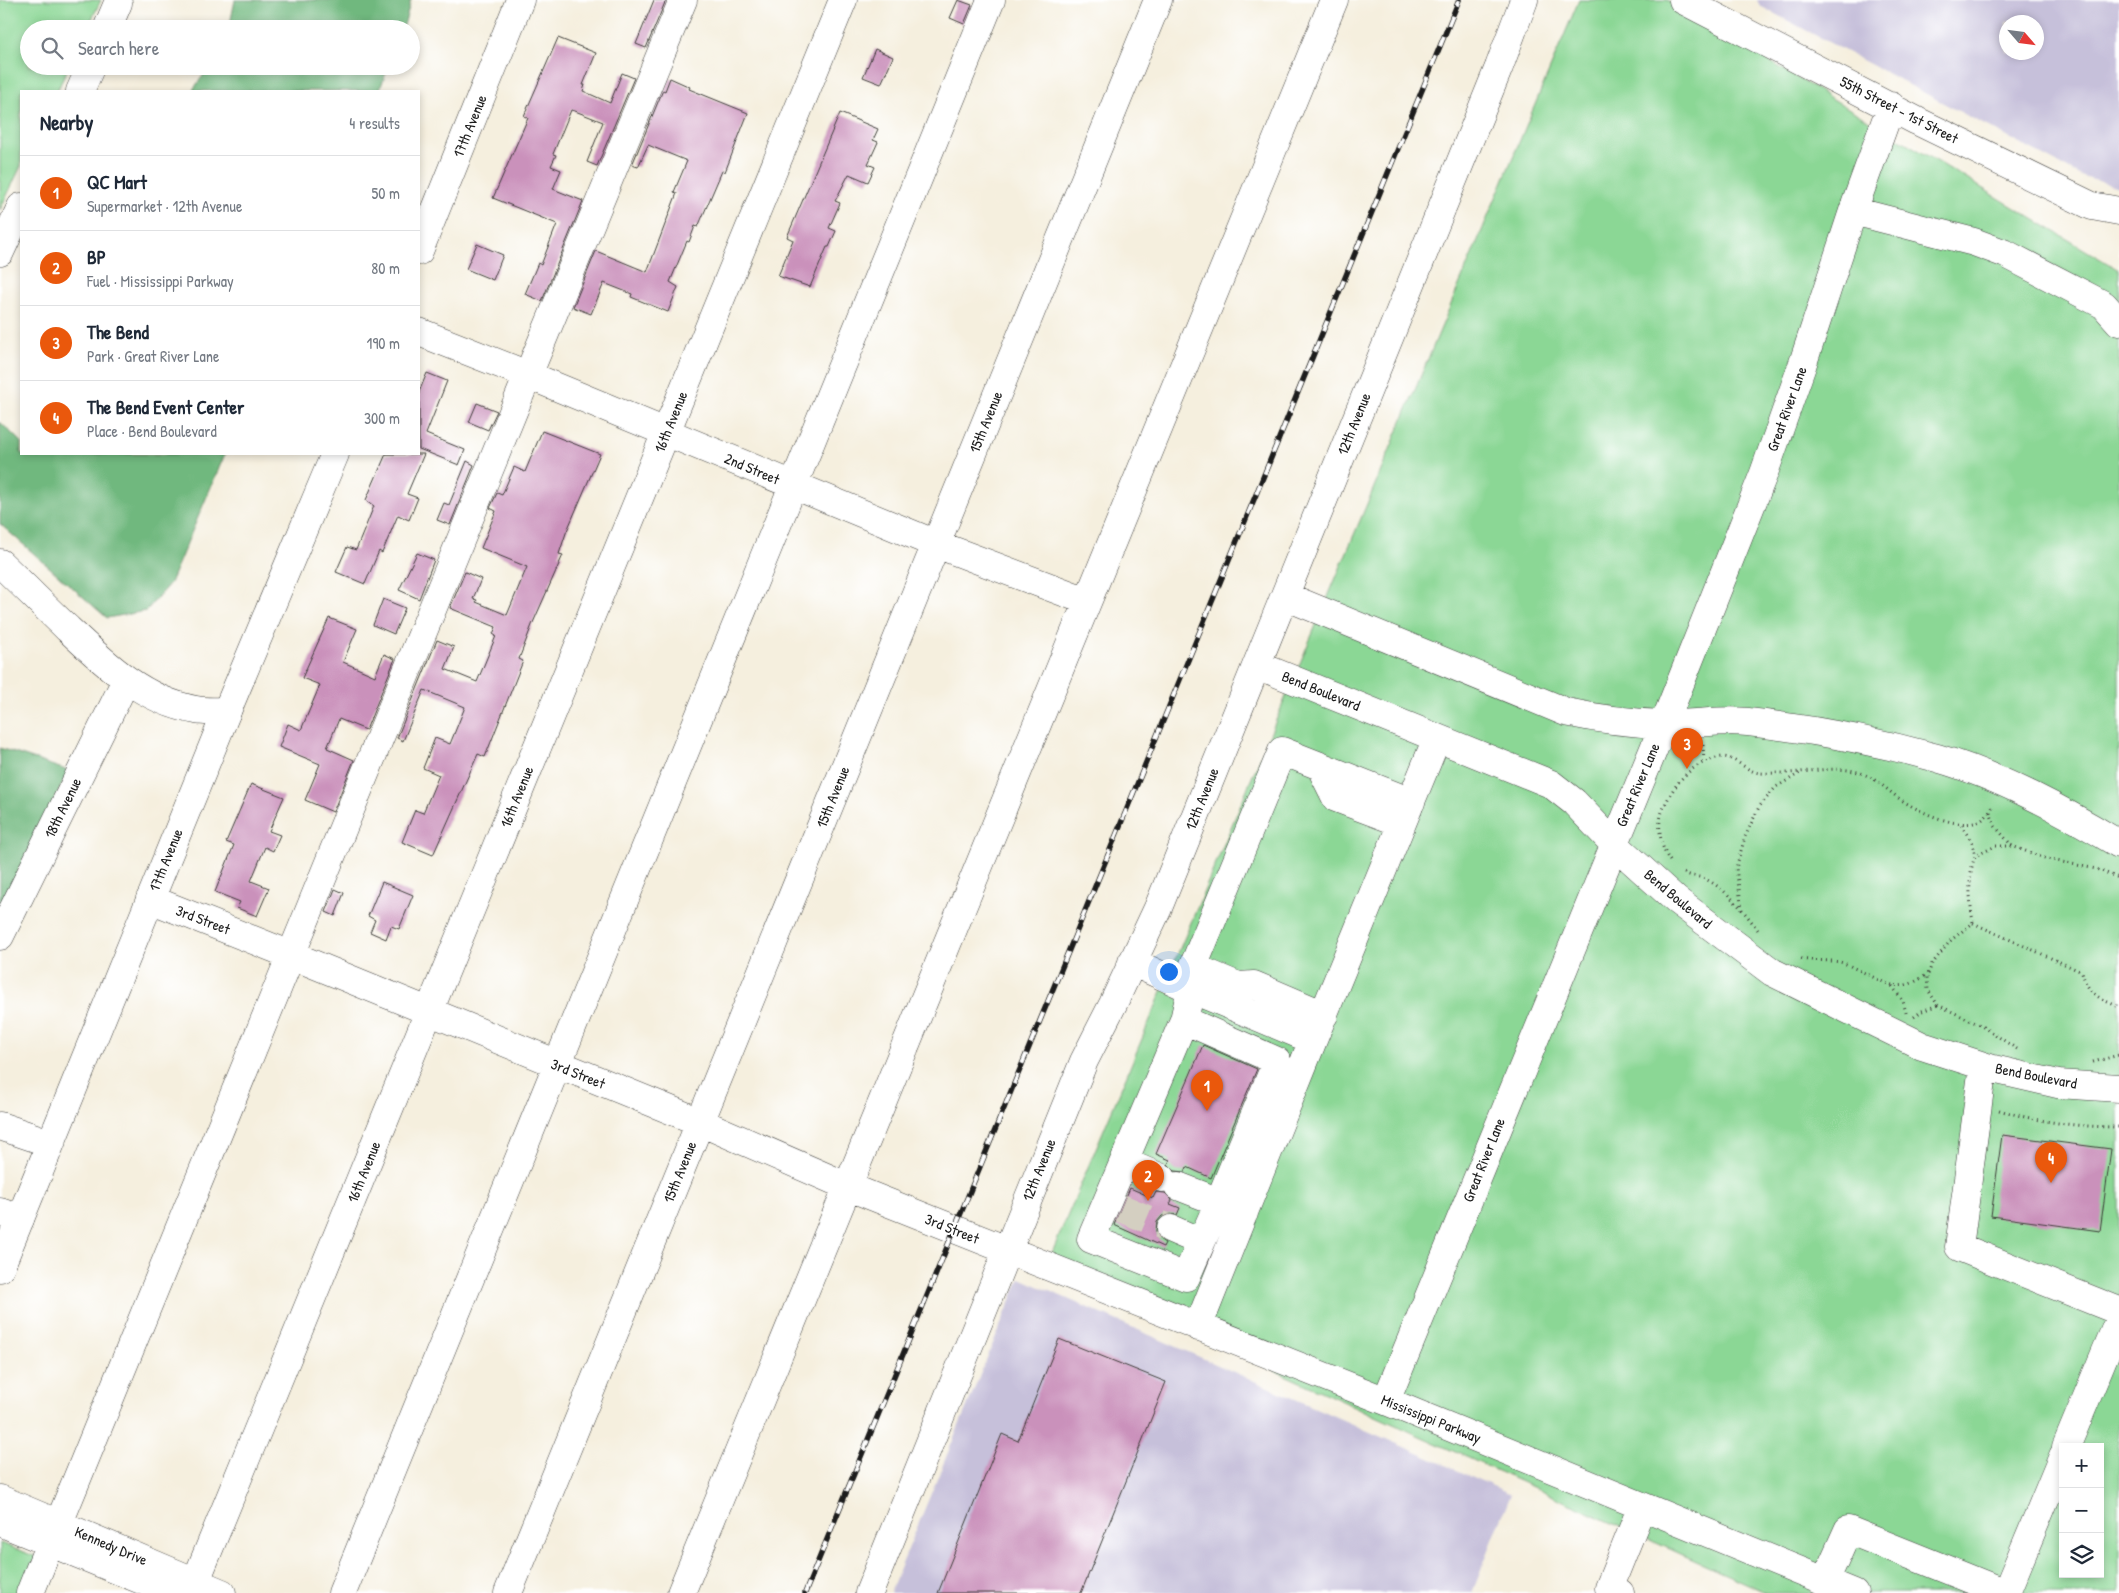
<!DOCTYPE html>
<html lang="en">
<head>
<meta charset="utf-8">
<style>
	:root { --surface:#fff; --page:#f2f2f3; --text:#1f2937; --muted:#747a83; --line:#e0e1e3; --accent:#ea580c }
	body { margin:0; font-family:"Patrick Hand",sans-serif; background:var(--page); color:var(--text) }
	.controls { position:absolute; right:15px; bottom:15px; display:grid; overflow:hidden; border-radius:0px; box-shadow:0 2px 8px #0003 }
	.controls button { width:45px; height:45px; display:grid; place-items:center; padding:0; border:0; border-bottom:1px solid var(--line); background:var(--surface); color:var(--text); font:25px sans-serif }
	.compass { position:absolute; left:1999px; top:15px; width:45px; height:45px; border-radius:50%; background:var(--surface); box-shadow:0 2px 8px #0003; rotate:118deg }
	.you { position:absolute; left:1168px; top:971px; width:18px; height:18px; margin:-12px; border:4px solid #fff; border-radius:50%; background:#1a73e8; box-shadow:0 0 0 8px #1a73e833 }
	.badge { display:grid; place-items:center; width:32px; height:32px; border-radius:50%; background:var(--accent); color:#fff; font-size:16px; font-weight:700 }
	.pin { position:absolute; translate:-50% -41px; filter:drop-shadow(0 1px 2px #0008) }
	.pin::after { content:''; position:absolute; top:26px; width:18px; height:15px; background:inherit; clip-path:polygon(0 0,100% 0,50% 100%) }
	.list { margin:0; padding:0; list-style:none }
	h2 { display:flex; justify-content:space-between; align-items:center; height:65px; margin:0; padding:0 20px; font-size:21px }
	h2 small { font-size:16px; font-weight:400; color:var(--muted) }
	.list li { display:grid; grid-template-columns:32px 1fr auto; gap:15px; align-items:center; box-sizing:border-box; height:75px; padding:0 20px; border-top:1px solid var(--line) }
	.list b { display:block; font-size:19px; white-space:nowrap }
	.list p { margin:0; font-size:16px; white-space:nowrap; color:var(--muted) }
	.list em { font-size:16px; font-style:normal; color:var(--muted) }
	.icon { flex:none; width:28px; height:28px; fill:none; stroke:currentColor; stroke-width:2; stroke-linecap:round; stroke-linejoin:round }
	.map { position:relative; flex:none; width:2119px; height:1593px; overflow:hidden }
	.search { position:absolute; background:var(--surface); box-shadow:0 2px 8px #0003; left:20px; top:20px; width:400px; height:55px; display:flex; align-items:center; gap:12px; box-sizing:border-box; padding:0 18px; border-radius:28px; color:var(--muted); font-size:19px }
	.panel { position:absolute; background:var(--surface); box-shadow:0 2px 8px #0003; left:20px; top:90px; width:400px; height:365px; border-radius:0px }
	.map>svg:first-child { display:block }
</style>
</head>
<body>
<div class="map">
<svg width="2119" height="1593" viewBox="0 0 2119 1593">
	<rect width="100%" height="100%" fill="#fff"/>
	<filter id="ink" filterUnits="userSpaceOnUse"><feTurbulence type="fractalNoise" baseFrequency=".02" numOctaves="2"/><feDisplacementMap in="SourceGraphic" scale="10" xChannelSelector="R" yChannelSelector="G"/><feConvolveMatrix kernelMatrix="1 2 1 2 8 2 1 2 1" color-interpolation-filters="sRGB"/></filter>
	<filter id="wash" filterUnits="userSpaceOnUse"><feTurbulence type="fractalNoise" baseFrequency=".0096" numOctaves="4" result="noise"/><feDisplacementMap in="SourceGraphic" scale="20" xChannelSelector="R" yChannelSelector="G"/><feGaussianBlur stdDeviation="1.12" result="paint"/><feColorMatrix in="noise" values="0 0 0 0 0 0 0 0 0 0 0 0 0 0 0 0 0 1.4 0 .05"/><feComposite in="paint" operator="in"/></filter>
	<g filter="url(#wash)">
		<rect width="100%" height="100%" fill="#f5efde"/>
		<path fill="#c6c0da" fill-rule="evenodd" d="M1757,0H2119V187L2083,177L1760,6ZM2006,22H2036V52H2006Z
			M1020,1278L1511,1494L1472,1593H890Z"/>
		<path fill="#8bd795" stroke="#547a58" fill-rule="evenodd" d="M0,0H101L87,29H29V66H69L57,91H21V166L0,210Z
			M1579,0H1667L2119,270V1593H1767L1046,1267ZM2063,1447H2100V1574H2063Z
			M0,1543L37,1557L22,1593H0Z"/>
		<path fill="#70b87e" stroke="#466a4d" d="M235,0H411L403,29H229Z
			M210,66H389L379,91H192Z
			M0,422L21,442V454H35L39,458L51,454H225L170,583L146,611L107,618L0,524Z
			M0,748L69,771L0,908Z"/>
		<g id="blocks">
			<path fill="#ca91bb" d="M654,0H666L646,48L636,44Z
				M958,0L972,5L964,24L950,18Z
				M558,38L596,53L583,85H585L583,91L610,103L622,73L634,78L597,166L587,162L603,122L575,111L571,110L553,154L556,155L551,166L561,170L553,189L583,201L542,301L525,294L538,263L541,265L557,224L493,198L528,118L524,116L530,102Z
				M875,49L893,57L881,84L863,77Z
				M670,78L690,87L689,89L748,113L725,172L722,171L698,227L695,226L689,242L687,241L670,282L678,287L668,312L631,297L632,294L604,283L591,314L573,307L596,251L647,272L677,193L674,192L687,161L648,145L638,167L632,165L663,90L665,91Z
				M840,113L878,129L873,140L878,142L868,164L875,167L868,182L849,174L835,201L840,203L829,228L836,231L829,247H827L810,287L778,276L793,240L787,237Z
				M477,244L503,255L493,280L466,269Z
				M427,373L447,381L426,434L465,450L459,465L419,449V392Z
				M477,403L497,411L488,430L469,422Z
				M542,431L600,454L566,533L559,554L563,555L532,625L519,659L523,661L485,757L478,754L433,855L402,842L415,810L423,813L439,775L423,768L435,738L450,744L465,707L424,690L403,741L397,738L437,640L454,647L445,669L477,682L496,636L493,634L496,627L450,608L465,572L481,579L473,599L477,600L476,602L507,615L527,567L481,548L496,511L490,508L497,493L502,495L514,467L525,472Z
				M386,454H424L407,494L418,498L409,520L398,515L382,553L379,551L365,584L336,572L347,547L356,550L374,506L366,500Z
				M467,461L474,465L450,525L437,520L444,503L449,505Z
				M417,553L434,560L419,599L399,590Z
				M383,599L405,608L394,634L373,625Z
				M329,618L357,629L343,662L375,676L384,654L395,659L366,730L339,719L327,748L354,760L333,812L305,800L320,764L279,747L288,724L301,730L320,685L302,678Z
				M251,784L284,797L269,831L280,835L273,851L265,847L251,881L269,888L257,916L237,908L240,902L215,892L234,845L226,842Z
				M382,882L413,895L399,929L391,926L386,939L370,932L375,920L368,916Z
				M335,889L344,893L335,916L326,912Z
				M1203,1045L1257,1069L1211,1178L1187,1167L1185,1172L1175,1171L1168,1164L1170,1160L1156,1154Z
				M2002,1135L2111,1149L2100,1231L1991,1216Z
				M1130,1188L1153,1198L1156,1192L1165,1193L1172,1200L1170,1204L1180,1208L1177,1215L1169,1214L1162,1216L1157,1222L1156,1231L1159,1239L1165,1243L1163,1247L1114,1225Z
				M1059,1339L1166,1382L1081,1593H938L1002,1434L1018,1441Z"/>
		</g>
	</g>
	<g filter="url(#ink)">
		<use href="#blocks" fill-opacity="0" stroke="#3d3c39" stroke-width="1"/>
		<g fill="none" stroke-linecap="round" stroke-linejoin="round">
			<path stroke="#d4cfc1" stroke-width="28" stroke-dasharray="28 14" stroke-linecap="butt" d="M1121,1208L1171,1229"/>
			<g stroke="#3d3c39" stroke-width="29">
				<path id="minor" d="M1683,0L1917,121L2092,206L2119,211
					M107,29L118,3
					M80,91L91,66
					M1853,211L1974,242L2006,254L2104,305L2119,322
					M0,252L21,207
					M419,332L528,375L936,544L1087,601
					M0,563C22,584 44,606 66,627C104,663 143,701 196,710C206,712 217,711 227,711
					M1285,596L1566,712C1598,719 1632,723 1664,724C1692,725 1720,719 1748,722C1811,729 1876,741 1937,758C2000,776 2064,811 2119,844
					M1257,665L1551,784L1574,802L1614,844L1676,900L1772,972L1922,1046L1993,1069L2058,1084L2119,1088
					M1320,766L1336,798L1402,823
					M150,899L291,955L700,1122L849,1187L1386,1401L1854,1593
					M0,936L126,680
					M1132,962L1191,989L1313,1040L1198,1327
					M1193,967L1238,986L1254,985L1324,1015
					M1313,1040L1437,738
					M1983,1066L1959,1247L2119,1311
					M0,1126L50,1143
					M1124,1162L1162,1178
					M1178,1186L1219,1202L1186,1277L1091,1239L1184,1020
					M0,1212L20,1219
					M1244,1213L1219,1202L1277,1061L1184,1020L1191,989L1193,967L1282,751L1411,802
					M1171,1229L1201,1242
					M1386,1401L1664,724L1764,473L1803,363L1853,211L1891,106
					M2066,1447L2119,1320
					M0,1499L222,1593
					M0,1522L173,1593
					M59,1523L528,375L683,0
					M1825,1581L1848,1530L2005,1593
					M30,1593L50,1543
					M342,1593L991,0
					M508,1593L1158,0
					M681,1593L1334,0
					M869,1593L1084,1061L1113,1004L1158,908L1499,67L1524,0
					M1620,1593L1609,1588L1642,1506
					M2006,1593L2063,1456"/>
			</g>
			<g stroke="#3d3c39" stroke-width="29">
				<path id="major" d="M419,251L520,0
					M0,1268L227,711L335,454
					M191,1593L843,0"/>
			</g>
			<path stroke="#3d3c39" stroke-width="3" stroke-dasharray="1 4" stroke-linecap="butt" d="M1703,745L1704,762
				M1990,812L1995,826L2012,846
				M1961,825L1972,842L1975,856
				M1670,861C1660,847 1656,823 1664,807C1674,785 1687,768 1710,760C1715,758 1723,756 1728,758C1738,761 1746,769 1755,772C1762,774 1771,773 1778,773C1805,774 1834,764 1861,773C1880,780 1891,795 1908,804C1925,814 1960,830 1980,821C1986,818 1991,810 1994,804
				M1684,873C1690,876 1696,876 1703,878C1725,887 1744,911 1758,930
				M1742,910L1736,868L1745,837L1759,807L1776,787L1802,772
				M1973,923L2082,972C2088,995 2099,998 2119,1007
				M1801,959C1814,961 1827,960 1840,962C1845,963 1850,966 1854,968C1887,982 1896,997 1929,973
				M1892,986L1903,1001L1906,1013
				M1914,1017L1922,1011L1938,1005
				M2017,1049L1980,1025L1938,1005L1928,990L1927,977L1932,964L1951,940L1973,923C1970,900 1967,879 1975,856L1996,846H2012L2047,859L2096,869L2119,878
				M2093,1062L2119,1055
				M1999,1110C2039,1122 2077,1127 2119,1127"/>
			<use href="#minor" stroke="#fff" stroke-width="28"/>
			<use href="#major" stroke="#fff" stroke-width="28"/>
			<g stroke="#1c1c1c" stroke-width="5.5">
				<path id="rail" d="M805,1593L1459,0"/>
			</g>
			<use href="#rail" stroke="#fff" stroke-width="4" stroke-dasharray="11" stroke-linecap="butt"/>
		</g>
	</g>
	<g text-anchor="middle" stroke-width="4" stroke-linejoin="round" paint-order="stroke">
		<g font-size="15" fill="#1c1c1c" stroke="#fff">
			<text transform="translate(1899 110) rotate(27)" y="5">55th Street - 1st Street</text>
			<text transform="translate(470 126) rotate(-68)" y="5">17th Avenue</text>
			<text transform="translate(1787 409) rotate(-70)" y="5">Great River Lane</text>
			<text transform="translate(671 422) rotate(-68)" y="5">16th Avenue</text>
			<text transform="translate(986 422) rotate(-68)" y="5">15th Avenue</text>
			<text transform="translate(1354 424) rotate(-68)" y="5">12th Avenue</text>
			<text transform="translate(752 469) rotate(23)" y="5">2nd Street</text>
			<text transform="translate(1321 691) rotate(22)" y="5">Bend Boulevard</text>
			<text transform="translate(1638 785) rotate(-67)" y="5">Great River Lane</text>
			<text transform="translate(517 797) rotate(-68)" y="5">16th Avenue</text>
			<text transform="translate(833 797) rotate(-68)" y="5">15th Avenue</text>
			<text transform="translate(1202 799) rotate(-68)" y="5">12th Avenue</text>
			<text transform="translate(63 808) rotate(-64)" y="5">18th Avenue</text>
			<text transform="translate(166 860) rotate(-68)" y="5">17th Avenue</text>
			<text transform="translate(1678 899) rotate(40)" y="5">Bend Boulevard</text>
			<text transform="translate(203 920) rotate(21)" y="5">3rd Street</text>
			<text transform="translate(578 1074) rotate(22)" y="5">3rd Street</text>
			<text transform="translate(2036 1076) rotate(11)" y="5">Bend Boulevard</text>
			<text transform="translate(1484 1160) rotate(-68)" y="5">Great River Lane</text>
			<text transform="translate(1039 1170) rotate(-68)" y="5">12th Avenue</text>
			<text transform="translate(364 1172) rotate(-68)" y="5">16th Avenue</text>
			<text transform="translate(680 1172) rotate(-68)" y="5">15th Avenue</text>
			<text transform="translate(952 1229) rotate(22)" y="5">3rd Street</text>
			<text transform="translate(1431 1419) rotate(22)" y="5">Mississippi Parkway</text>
			<text transform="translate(111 1546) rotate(23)" y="5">Kennedy Drive</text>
		</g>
	</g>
</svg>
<div class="controls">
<button>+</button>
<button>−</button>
<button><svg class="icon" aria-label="layers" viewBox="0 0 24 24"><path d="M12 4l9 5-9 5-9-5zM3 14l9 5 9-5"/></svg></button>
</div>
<svg class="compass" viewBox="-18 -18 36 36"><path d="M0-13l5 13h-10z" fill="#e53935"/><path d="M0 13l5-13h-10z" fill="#747a83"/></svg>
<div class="you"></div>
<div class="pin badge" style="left:1207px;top:1111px">1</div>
<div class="pin badge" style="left:1148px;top:1201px">2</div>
<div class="pin badge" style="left:1687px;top:769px">3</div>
<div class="pin badge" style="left:2051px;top:1183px">4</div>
<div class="search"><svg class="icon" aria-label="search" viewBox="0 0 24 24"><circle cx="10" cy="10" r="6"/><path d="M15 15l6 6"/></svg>Search here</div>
<section class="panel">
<h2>Nearby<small>4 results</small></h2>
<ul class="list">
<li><span class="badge">1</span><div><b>QC Mart</b><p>Supermarket · 12th Avenue</p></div><em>50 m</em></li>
<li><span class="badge">2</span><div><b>BP</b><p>Fuel · Mississippi Parkway</p></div><em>80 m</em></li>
<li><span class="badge">3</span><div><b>The Bend</b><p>Park · Great River Lane</p></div><em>190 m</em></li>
<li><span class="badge">4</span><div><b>The Bend Event Center</b><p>Place · Bend Boulevard</p></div><em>300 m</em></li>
</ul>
</section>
</div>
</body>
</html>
